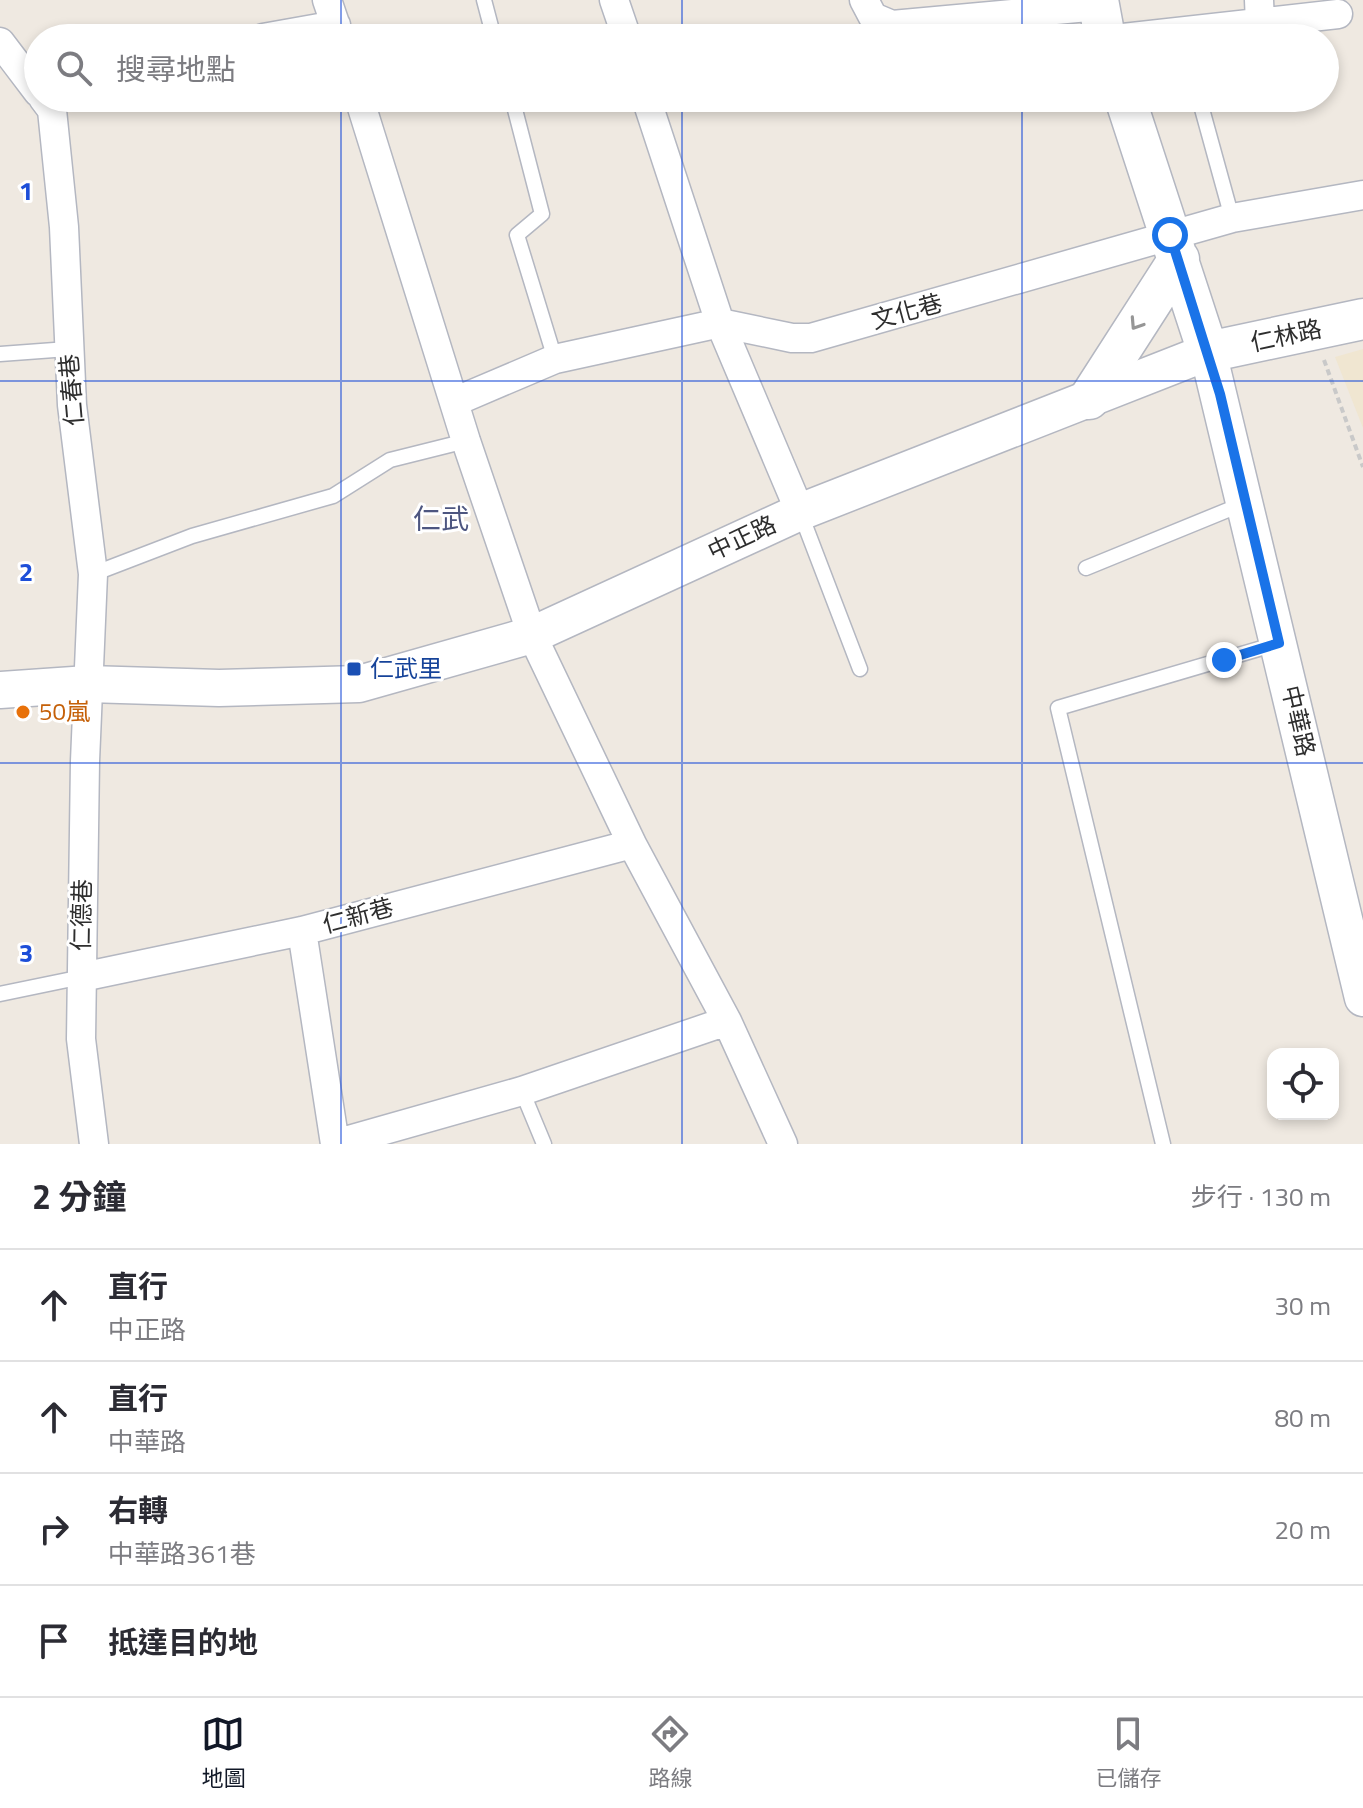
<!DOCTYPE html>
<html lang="zh-TW">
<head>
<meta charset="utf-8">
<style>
	:root { --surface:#fff; --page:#f2f2f3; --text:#2b2b33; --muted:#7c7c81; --line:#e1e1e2; --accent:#111827 }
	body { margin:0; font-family:"Titillium Web","Noto Sans TC",sans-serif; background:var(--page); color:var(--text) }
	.controls { position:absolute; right:24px; bottom:24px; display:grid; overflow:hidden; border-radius:16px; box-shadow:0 4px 12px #0003 }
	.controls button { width:72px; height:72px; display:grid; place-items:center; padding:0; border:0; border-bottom:2px solid var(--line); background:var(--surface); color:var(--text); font:40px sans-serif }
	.stop { position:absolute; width:24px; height:24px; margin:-18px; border:6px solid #1a73e8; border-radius:50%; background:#fff }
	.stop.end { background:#1a73e8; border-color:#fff; box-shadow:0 2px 8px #0008 }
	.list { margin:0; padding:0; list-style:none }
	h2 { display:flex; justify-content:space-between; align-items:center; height:104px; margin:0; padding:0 32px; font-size:34px }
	h2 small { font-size:26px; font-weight:400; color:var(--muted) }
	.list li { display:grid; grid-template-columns:52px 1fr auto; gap:24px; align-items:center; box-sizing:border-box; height:112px; padding:0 32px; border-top:2px solid var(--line) }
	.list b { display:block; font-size:30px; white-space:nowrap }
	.list p { margin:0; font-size:26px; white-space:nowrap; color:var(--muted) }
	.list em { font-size:26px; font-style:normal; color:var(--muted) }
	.icon { flex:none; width:44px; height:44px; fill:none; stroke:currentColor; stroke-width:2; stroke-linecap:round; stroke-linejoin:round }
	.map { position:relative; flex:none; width:1363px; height:1144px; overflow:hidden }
	.search { position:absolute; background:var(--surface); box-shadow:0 4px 12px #0003; left:24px; right:24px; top:24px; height:88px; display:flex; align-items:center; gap:20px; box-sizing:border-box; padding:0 28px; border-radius:44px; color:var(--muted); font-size:30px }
	.sheet { height:552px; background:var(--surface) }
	nav { display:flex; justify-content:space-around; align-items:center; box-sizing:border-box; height:112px; border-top:2px solid var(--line); background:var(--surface); font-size:22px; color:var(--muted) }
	nav a { display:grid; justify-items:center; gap:4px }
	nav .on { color:var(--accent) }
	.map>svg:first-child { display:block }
</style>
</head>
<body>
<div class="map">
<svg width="1363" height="1144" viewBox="0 0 1363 1144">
	<rect width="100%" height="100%" fill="#efe9e1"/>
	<path fill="#f0e6d1" d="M1363,349V428L1335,357Z"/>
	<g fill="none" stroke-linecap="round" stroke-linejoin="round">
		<g stroke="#b4b7c1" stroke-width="17">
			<path id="service" d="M484,0L494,38
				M512,98L542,214L517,235L555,359
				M1199,98L1232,218
				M0,354L68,349
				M800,512L860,669
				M1086,568L1245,503
				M93,574L192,536L333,496L390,460L466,441
				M0,994L82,977
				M522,1091L544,1144
				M1163,1144L1058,708L1279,643"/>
		</g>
		<g stroke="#b4b7c1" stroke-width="31">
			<path id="minor" d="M327,0L340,38
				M614,0L627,38
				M864,0L873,17L892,25L1099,6
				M1259,0L1260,24
				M263,38L336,25
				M1123,38L1338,14
				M0,42L38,92
				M43,98L52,110L64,227L72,405L93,574L85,761L81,1039L94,1144
				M359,98L466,441L532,635L632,844L727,1021L783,1144
				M646,98L720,323L800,512
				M454,402L555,359L720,323L792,338H811L1232,218L1363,195
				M302,931L335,1144
				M82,977L302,931L632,844
				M335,1144L522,1091L727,1021"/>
		</g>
		<g stroke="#b4b7c1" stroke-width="39">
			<path id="tertiary" d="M0,690L88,684L219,688L359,684L532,635L800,512L1208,352L1363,998"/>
		</g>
		<g stroke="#b4b7c1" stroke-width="43">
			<path id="secondary" d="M1098,0L1105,38
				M1125,98L1208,352L1363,319
				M1089,399L1179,259"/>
		</g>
		<path stroke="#c9c9c9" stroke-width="4" stroke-dasharray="6 4" stroke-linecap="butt" d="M1324,360L1363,467"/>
		<use href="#service" stroke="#fff" stroke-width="14"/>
		<use href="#minor" stroke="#fff" stroke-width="28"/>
		<use href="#tertiary" stroke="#fff" stroke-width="36"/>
		<use href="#secondary" stroke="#fff" stroke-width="40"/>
	</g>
	<defs><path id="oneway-chevron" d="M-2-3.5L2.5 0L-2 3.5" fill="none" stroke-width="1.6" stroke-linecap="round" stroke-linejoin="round" transform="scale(2)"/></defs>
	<use stroke="#969696" href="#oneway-chevron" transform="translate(1136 324) rotate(123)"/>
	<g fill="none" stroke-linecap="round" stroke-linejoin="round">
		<path stroke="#1a73e8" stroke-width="10" d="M1170,235L1220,394L1279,643L1224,660"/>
	</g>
	<path fill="none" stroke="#1d4ed8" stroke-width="2" stroke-opacity="0.55" d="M341,0V38M682,0V38M1022,0V38M341,98V1144M682,98V1144M1022,98V1144M0,381H1363M0,763H1363"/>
	<rect fill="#1a4fb4" stroke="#fff" stroke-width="3" x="346" y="661" width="16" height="16" rx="4"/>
	<circle fill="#e8710a" stroke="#fff" stroke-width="3" cx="23" cy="712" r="8"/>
	<g text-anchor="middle" stroke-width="6" stroke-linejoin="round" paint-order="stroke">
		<g font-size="24" fill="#2e2e2e" stroke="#fff">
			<text transform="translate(907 312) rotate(-15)" y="8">文化巷</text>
			<text transform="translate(1286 336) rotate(-12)" y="8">仁林路</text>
			<text transform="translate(72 390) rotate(-95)" y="8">仁春巷</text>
			<text transform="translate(742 538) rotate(-25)" y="8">中正路</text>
			<text transform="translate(1298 721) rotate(77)" y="8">中華路</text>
			<text transform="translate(82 915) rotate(-89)" y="8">仁德巷</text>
			<text transform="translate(358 916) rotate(-15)" y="8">仁新巷</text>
		</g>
		<g font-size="24" fill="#164399" stroke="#fff" text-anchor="start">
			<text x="370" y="677">仁武里</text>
		</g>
		<g font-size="24" fill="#c56008" stroke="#fff" text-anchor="start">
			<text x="39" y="720">50嵐</text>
		</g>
		<g font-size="28" fill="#4d5680" stroke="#fff">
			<text x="441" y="529">仁武</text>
		</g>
	</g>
	<g font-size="26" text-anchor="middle" font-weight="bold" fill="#1d4ed8" stroke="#fff" stroke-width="6" stroke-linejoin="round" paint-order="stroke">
		<text x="26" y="200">1</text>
		<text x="26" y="581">2</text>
		<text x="26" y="962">3</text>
	</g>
</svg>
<div class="controls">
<button><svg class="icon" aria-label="locate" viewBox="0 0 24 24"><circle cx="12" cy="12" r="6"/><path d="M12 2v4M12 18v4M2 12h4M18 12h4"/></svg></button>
</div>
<div class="stop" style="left:1170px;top:235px"></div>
<div class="stop end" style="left:1224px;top:660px"></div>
<div class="search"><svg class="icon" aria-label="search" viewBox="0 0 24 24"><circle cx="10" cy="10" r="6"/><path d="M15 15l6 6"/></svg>搜尋地點</div>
</div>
<section class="sheet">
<h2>2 分鐘<small>步行 · 130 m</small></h2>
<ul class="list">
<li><svg class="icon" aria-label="ahead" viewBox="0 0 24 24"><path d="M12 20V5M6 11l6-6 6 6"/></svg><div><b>直行</b><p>中正路</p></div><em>30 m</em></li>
<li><svg class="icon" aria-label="ahead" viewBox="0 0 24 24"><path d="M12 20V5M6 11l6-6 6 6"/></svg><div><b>直行</b><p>中華路</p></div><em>80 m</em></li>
<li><svg class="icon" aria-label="right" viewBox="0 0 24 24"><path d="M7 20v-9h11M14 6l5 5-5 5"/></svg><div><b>右轉</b><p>中華路361巷</p></div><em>20 m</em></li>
<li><svg class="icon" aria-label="arrive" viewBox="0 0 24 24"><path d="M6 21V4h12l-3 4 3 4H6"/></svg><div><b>抵達目的地</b></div></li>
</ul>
</section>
<nav>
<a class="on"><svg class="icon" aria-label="map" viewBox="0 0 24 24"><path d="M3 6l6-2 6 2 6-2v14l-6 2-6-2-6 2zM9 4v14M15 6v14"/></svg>地圖</a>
<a><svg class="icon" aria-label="directions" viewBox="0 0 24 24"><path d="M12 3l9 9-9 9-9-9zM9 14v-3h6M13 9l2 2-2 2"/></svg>路線</a>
<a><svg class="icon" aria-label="saved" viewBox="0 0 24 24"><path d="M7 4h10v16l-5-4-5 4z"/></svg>已儲存</a>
</nav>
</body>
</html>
